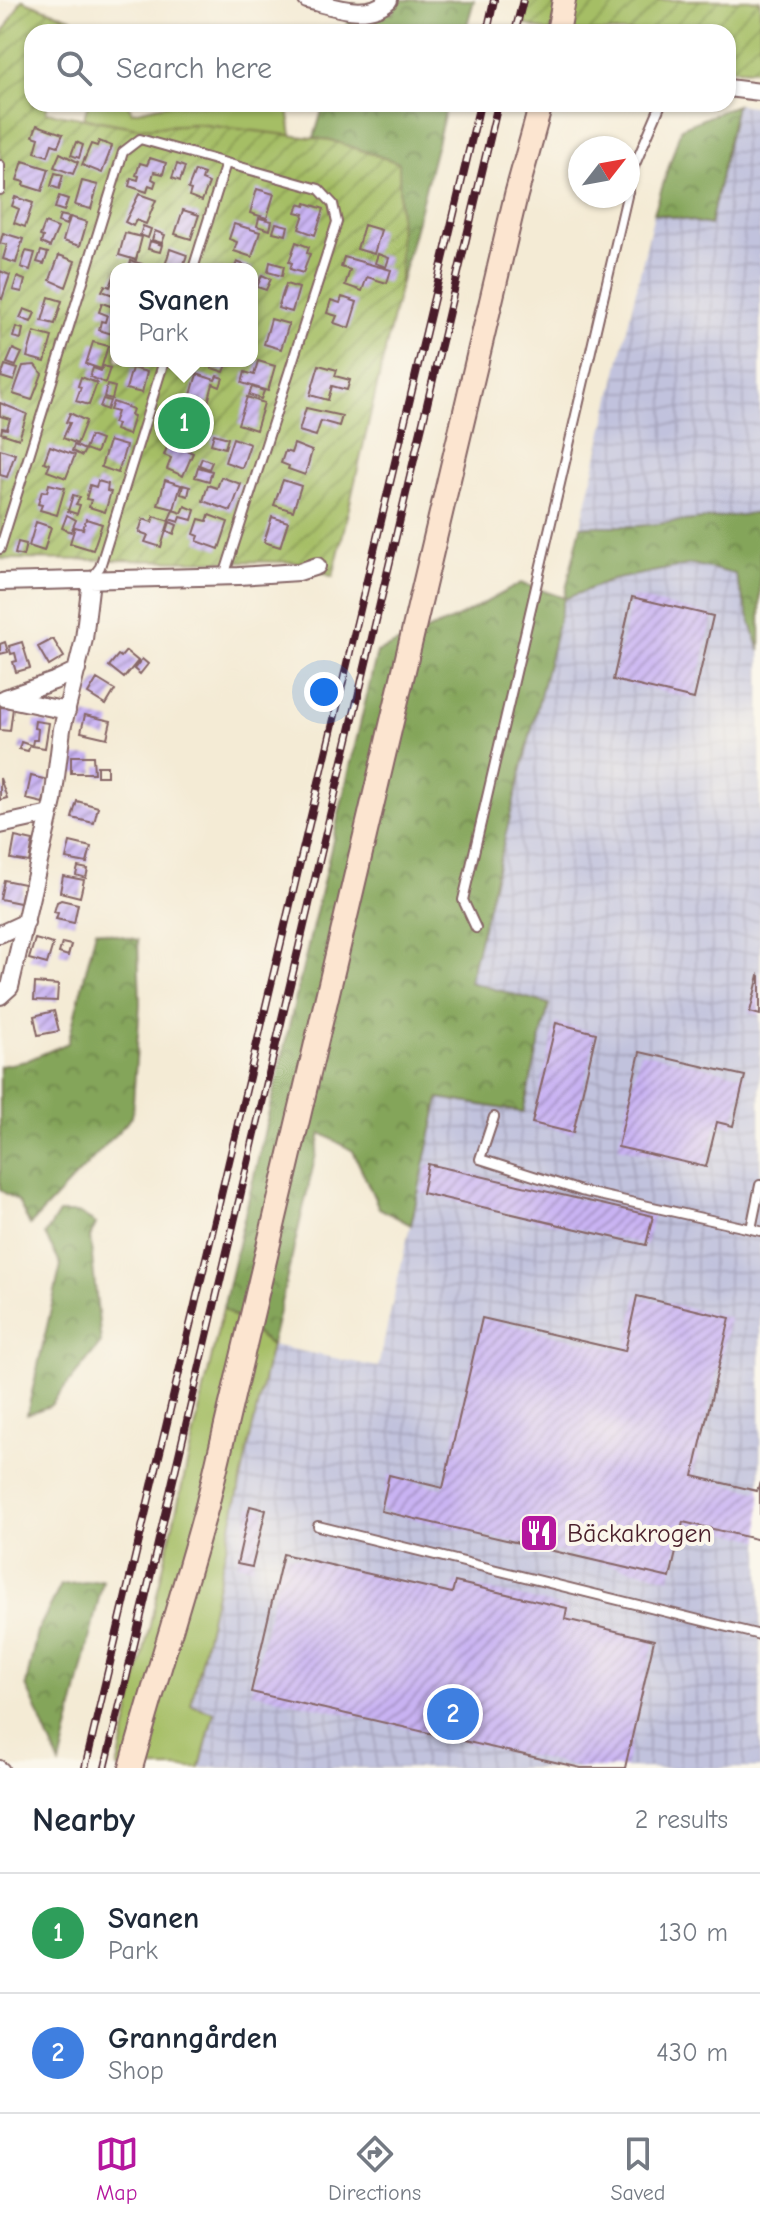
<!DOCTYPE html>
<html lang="en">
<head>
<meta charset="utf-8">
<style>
	:root { --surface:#fff; --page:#f6f6f7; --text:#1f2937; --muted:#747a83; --line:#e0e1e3; --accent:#b5179e }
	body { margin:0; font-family:"Comic Neue",sans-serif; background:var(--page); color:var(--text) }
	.compass { position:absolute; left:568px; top:136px; width:72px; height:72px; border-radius:50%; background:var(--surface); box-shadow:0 2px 6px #0004; rotate:59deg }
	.you { position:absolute; left:324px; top:692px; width:28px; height:28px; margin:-20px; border:6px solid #fff; border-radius:50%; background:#1a73e8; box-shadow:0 0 0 12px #1a73e833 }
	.badge { display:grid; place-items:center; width:52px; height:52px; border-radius:50%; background:var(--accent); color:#fff; font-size:26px; font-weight:700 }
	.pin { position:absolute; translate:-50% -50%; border:4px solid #fff; box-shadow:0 2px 8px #0006 }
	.popup { position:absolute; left:110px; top:263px; width:148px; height:104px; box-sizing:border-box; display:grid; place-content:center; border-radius:16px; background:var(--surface); filter:drop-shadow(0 2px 6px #0005); font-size:26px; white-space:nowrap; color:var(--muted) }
	.popup b { font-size:30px; color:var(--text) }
	.popup::after { content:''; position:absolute; left:50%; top:100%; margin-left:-16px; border:16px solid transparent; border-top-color:var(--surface) }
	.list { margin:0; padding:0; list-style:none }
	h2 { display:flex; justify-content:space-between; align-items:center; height:104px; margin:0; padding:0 32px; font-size:34px }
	h2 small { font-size:26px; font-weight:400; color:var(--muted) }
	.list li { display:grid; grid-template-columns:52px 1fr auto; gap:24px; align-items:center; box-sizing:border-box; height:120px; padding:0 32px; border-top:2px solid var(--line) }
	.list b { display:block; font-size:30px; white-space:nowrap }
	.list p { margin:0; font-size:26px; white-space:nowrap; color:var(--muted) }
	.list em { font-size:26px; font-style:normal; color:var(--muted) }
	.icon { flex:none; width:44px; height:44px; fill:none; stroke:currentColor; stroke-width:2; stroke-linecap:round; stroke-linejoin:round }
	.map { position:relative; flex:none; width:760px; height:1768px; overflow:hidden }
	.search { position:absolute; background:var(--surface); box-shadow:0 2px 6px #0004; left:24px; right:24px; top:24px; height:88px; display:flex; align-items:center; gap:20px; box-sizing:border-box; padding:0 28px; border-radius:24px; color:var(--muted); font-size:30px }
	.sheet { height:344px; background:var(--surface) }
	nav { display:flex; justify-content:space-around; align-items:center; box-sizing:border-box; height:112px; border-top:2px solid var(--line); background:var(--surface); font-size:22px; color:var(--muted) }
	nav a { display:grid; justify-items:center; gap:4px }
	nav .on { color:var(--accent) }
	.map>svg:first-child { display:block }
</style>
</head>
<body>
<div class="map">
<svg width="760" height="1768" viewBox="0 0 760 1768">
	<defs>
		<pattern id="industrial-grid" width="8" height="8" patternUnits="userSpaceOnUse" patternTransform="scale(2)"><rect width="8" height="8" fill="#c1c2dd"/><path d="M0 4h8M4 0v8" fill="none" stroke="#a7a6be"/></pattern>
		<pattern id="forest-crowns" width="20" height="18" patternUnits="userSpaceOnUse" patternTransform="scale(2)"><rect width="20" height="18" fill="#84a55a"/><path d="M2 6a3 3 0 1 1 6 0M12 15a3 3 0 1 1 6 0" fill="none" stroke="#6e864b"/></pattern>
		<pattern id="garden-furrows" width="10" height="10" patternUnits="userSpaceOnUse" patternTransform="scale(2)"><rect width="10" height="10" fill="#a5be65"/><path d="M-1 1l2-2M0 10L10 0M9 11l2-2" fill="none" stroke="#889a53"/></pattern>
		<pattern id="building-hatch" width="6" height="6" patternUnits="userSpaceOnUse" patternTransform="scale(2)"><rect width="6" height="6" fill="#c9b3f3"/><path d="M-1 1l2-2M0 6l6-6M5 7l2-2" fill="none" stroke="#a591c5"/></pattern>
	</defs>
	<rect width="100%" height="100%" fill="#fbf7ec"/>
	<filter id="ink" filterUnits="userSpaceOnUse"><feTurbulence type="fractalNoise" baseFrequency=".0125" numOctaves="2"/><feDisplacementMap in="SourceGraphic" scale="16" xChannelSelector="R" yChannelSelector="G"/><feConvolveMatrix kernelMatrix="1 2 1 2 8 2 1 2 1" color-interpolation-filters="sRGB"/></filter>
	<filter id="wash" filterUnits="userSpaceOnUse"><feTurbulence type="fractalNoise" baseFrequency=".006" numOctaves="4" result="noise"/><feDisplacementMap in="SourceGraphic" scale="32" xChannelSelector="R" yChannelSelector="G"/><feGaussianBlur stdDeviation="1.8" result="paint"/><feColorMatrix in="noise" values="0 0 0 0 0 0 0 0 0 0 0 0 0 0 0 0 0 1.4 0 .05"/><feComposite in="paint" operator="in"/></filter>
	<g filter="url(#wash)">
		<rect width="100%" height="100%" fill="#f4ebd5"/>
		<path fill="url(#industrial-grid)" d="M736,104L760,107V513L638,526H581L654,213L710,225Z
			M692,564L735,574L760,651V1768H200L214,1713L191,1706L271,1345L378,1367L439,1098L523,1112L469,982L564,598L612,580Z"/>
		<path fill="#a5be65" stroke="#786e48" stroke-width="2" d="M88,104H128L132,112L169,104L288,108L292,136L196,124L139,128L84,118Z
			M223,1308L271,1345L191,1705L214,1712L200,1768H117Z"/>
		<path fill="url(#forest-crowns)" stroke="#676242" stroke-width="2" d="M397,0H474L465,32H345L353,4L393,13Z
			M324,104H447L400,286L399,163L330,140L314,138Z
			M736,105L710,225L654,213L681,128Z
			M760,513V651L735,574L692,564L612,580L564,599L469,982L549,1004L523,1112L439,1098L411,1225L379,1208L353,1151L321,1133L271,1345L223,1308L377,652L459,617L521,583L564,598L581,526H638Z
			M96,930L138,940L140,1004L132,1117L30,1225L18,1201L0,1190V1066L26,1061L68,1043Z
			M59,1213H78L96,1224L90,1237L101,1343L50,1406L27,1414L61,1265L45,1235Z
			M103,1580L60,1765L26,1685L37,1632L61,1585Z"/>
		<path fill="url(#garden-furrows)" stroke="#786e48" stroke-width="2" fill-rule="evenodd" d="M22,0L73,19L70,32H32V104H48L46,112L139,128L196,124L330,140L399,163L400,286L333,577L294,562L0,559V38ZM116,269H252V361H116Z
			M528,0H760V70L728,69V32H548L522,23Z"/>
		<g id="blocks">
			<path fill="url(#building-hatch)" d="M37,125L63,134L58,146L52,144L48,156L35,152L39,138L33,136Z
				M99,141L112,146L102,173L82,165L91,144L97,146Z
				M76,142L83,145L79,158L71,155Z
				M60,153L78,162L73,174L54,167Z
				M150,158L166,163L163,174L154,172L152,179L156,181L154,187L149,185L147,192L129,186L131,178L138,180L139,176L136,175L140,163L147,165Z
				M23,161L49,169L42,191L23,185L24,182L17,180Z
				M177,164L185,167L180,181L172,178Z
				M195,171L204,174L202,180L209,183L202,201L189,196L191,190L188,189Z
				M55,173L63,175L59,189L51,186Z
				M82,181L98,185L91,209L75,205Z
				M257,189L274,194L267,218L250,213Z
				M139,194L156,200L146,224L136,220L133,226L125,222Z
				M59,196L68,199L64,211L55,208Z
				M15,197L33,203L25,227L14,223L19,209L12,206Z
				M306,203L324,209L315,235L299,229L304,214L296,212L299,204L305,206Z
				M183,210L199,215L191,239L175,234Z
				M60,215L69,217L66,225L58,222Z
				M70,217L87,222L80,246L63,241Z
				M259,218L272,221L270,230L257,226Z
				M45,223L58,228L50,247L41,243L43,237L40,236Z
				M276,223L288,226L286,235L273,232Z
				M234,224L260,232L252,257L234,251L237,242L229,239Z
				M364,225L381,230L374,254L357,249Z
				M143,226L151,229L148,238L140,235Z
				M155,231L165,235L162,243L152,240Z
				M3,233L23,239L16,263L3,259L7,245L0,243Z
				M125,233L142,237L136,260L119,255Z
				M150,241L162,245L160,252L148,249Z
				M296,242L309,247L307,253L310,254L303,273L290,269L292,263L289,262Z
				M170,249L187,255L182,269H164Z
				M26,251L35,253L30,270L21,267Z
				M41,251L48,253L44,264L37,262Z
				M378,254L389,258L386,267L375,263Z
				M59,255L75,261L66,287L50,280Z
				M344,257L391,270L387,283L367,277L362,291L345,285L350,270L341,267Z
				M131,261L142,264L140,269H129Z
				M237,262L254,269H234Z
				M270,262L284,266L282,276L268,272Z
				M0,271L10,275L2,299L0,298Z
				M116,271V296L102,291L105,285L110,287Z
				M262,275L271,279L266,290L257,287Z
				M17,277L25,280L22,292L13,290Z
				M286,284L299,288L292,312L278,308Z
				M49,297L62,301L55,324L42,321Z
				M342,297L357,302L349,328L334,323L337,316L327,313L331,300L340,303Z
				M102,303L116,308L112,334L99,330L101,321L105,322L107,315L99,312Z
				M24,309L35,313L31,322L20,318Z
				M271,319L289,324L281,349L264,344Z
				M16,327L23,329L21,339L13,337Z
				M34,332L52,337L45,362L27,357Z
				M93,342L108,346L101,369L86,364Z
				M13,349L22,353L16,366L7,363Z
				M214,361L227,365L224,372L212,368Z
				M258,361L275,366L268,391L242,383L245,372L254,375Z
				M5,365L18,369L14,381L1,377Z
				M35,365L42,374L32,400L13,394L23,366Z
				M319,365L337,370L335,376L350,380L347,390L332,386L328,400L310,395Z
				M103,366L110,368L105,383L90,377L93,368L101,371Z
				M132,368L147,372L142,393L126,389Z
				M197,374L215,380L217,376L223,378L220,387L213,384L208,403L190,398Z
				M81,377L97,383L89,405L76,401L81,387L78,386Z
				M107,385L115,387L112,399L104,397Z
				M252,387L264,391L261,399L249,395Z
				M247,397L264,403L256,430L238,424Z
				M103,399L110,401L107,410L100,407Z
				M113,402L133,409L131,415L134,416L128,435L115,430L117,424L113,423L117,412L110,410Z
				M0,403L27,414L19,439L1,433L2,428L7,429L10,419L0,416Z
				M306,408L342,416L339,426L321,421L316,436L299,431Z
				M189,409L204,413L196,439L179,434L181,429L173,426L176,418L185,421Z
				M70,413L86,421L77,444L63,438L70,423L66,422Z
				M166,429L179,433L176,442L163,438Z
				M214,434L228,438L225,448L211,444Z
				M90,436L101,440L96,453L85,449Z
				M233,438L250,444L242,468L225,462Z
				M109,441L126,446L118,473L101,467Z
				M169,442L193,453L183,476L167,469L171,458L164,455Z
				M294,444L312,451L305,475L288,469L289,466L281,463L285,451L291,453Z
				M74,445L85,450L82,456L72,451Z
				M50,446L75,455L66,478L47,471L50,464L44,462Z
				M0,449L15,454L7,477L0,475Z
				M202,458L212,462L209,469L199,465Z
				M198,467L212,471L209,481L195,477Z
				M221,477L241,484L231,511L203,501L208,485L217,488Z
				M165,480L181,485L174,509L158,505Z
				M283,480L301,486L293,511L274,505Z
				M98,481L108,484L107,491L111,492L105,512L89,507L91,500L86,499L90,485L96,487Z
				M49,484L65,488L57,515L40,510L42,505L38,504L42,491L47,492Z
				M183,485L190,487L188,496L181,494Z
				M73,495L80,497L76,504L80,505L77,514L68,511Z
				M185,506L195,510L192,520L181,517L179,522L169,519L173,510L182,513Z
				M67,515L76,520L71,532L62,528Z
				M209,515L228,522L219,549L197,541L199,536L194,534L199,519L207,521Z
				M154,516L169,521L161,547L145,542L148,535L139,532L143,519L152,522Z
				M272,517L288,522L280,547L264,542Z
				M86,519L102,524L93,550L70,543L75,527L83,529Z
				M36,522L51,527L44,551L29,546Z
				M170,522L177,525L174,534L167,531Z
				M18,542L26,544L23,556L15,554Z
				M632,597L713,616L694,699L613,680Z
				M53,639L64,657L49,666L38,647Z
				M5,642L8,652L0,654V644Z
				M22,642L30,668L16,672L13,662L17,661L15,653L11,654L9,646Z
				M126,651L138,661L124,678L109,666L118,655L121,657Z
				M142,659L148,664L140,674L134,669Z
				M97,679L115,690L106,705L88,694Z
				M0,707L13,708L10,731L0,730Z
				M85,715L111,721L107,738L81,732Z
				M35,721L49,723L45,748L32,746L33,740H37L38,729L34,728Z
				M21,742L30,745L28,751L19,749Z
				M71,756H93L94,773H71Z
				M97,766H107V776H97Z
				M31,776L48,780L43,803L26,799Z
				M0,778L7,798L0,800Z
				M77,801L98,807L94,823L72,818Z
				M15,837L33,841L29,862L11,859Z
				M70,842L91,847L87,863L66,859Z
				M78,867L88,869L86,878L76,875Z
				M63,876L84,880L80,897L60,892Z
				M4,880L24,884L20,903L0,899Z
				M61,900L78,904L74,923L56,919L58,913L54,912L57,902Z
				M35,939L53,944L47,964L29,959Z
				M62,943L71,945L68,956L59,953Z
				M759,975L760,976V1015L750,1012Z
				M35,983L58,985L57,1001L34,1000Z
				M54,1011L59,1031L38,1035L34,1016Z
				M556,1023L596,1033L573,1133L532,1123Z
				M640,1052L745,1076L733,1126L717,1122L706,1167L618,1147Z
				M428,1164L653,1216L646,1245L422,1193Z
				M637,1296L730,1318L693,1476L757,1491L760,1482V1540L683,1522L670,1578L381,1511L389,1475L443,1488L482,1318L625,1351Z
				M250,1506L266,1510L252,1567L237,1564Z
				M283,1554L452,1593L455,1582L567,1608L565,1619L654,1640L625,1768H581L251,1692Z"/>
		</g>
	</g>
	<g filter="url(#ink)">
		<use href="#blocks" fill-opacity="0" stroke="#866666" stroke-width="2"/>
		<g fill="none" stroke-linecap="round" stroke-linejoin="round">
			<g stroke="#866666" stroke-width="12">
				<path id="lane" d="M0,165V190
					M628,192L633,169L661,104
					M193,269L226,163
					M0,549L123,152L140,139L319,189L333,204L337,222L224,576
					M91,579L100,567L164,361
					M476,928L463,900L627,196
					M494,1117L480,1159L581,1191L760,1231
					M751,1229L760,1185
					M318,1526L760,1635
					M0,1765L4,1768"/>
			</g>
			<g stroke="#866666" stroke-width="20">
				<path id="street" d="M307,0C334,6 366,21 389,0
					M728,88L760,92
					M0,582L239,576L299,572L317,566
					M5,698L54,681L77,670
					M10,699L67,711
					M0,825L50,814
					M0,934L26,922
					M0,996L10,987L53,801L62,729L84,639L91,580"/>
			</g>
			<g stroke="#866666" stroke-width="26">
				<path id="secondary" d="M558,32L564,0
					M131,1768C155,1680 183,1594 207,1506L516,195L541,104"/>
			</g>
			<use href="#lane" stroke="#fff" stroke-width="8"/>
			<use href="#street" stroke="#fff" stroke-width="16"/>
			<use href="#secondary" stroke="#fce5d0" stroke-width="22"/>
			<g stroke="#4a1f2b" stroke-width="8">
				<path id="rail" d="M487,32L494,0
					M515,32L523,0
					M85,1768L480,104
					M105,1768L498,104"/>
			</g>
			<use href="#rail" stroke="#fbf7ec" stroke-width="5" stroke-dasharray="15" stroke-linecap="butt"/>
		</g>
	</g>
	<defs>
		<g id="restaurant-square" transform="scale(2)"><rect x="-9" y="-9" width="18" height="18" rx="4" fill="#b5179e" stroke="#fbf7ec"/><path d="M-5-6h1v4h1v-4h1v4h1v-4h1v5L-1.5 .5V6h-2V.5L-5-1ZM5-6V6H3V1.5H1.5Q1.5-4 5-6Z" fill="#fff"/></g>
	</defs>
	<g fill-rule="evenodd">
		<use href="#restaurant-square" x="539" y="1533"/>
	</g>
	<g text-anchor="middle" stroke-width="8" stroke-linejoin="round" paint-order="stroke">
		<g font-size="26" fill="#4a1f2b" stroke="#fbf7ec" text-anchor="start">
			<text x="567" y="1542">Bäckakrogen</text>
		</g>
	</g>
</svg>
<svg class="compass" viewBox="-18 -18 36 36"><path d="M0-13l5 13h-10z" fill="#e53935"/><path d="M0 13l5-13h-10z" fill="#747a83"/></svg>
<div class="you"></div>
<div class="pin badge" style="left:184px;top:423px;background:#2e9e5b">1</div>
<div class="popup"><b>Svanen</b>Park</div>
<div class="pin badge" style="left:453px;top:1714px;background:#3f7fe0">2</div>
<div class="search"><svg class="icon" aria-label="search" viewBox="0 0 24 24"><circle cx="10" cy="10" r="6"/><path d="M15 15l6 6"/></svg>Search here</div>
</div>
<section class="sheet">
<h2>Nearby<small>2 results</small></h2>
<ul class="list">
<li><span class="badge" style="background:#2e9e5b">1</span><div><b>Svanen</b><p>Park</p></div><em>130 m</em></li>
<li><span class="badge" style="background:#3f7fe0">2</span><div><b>Granngården</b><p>Shop</p></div><em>430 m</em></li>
</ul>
</section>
<nav>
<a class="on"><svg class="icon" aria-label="map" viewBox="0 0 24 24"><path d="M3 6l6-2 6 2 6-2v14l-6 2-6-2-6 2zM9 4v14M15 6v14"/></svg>Map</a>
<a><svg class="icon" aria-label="directions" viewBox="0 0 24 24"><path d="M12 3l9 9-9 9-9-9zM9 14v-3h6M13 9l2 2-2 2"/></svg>Directions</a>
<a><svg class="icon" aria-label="saved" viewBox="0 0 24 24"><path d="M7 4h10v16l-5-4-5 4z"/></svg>Saved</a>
</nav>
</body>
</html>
